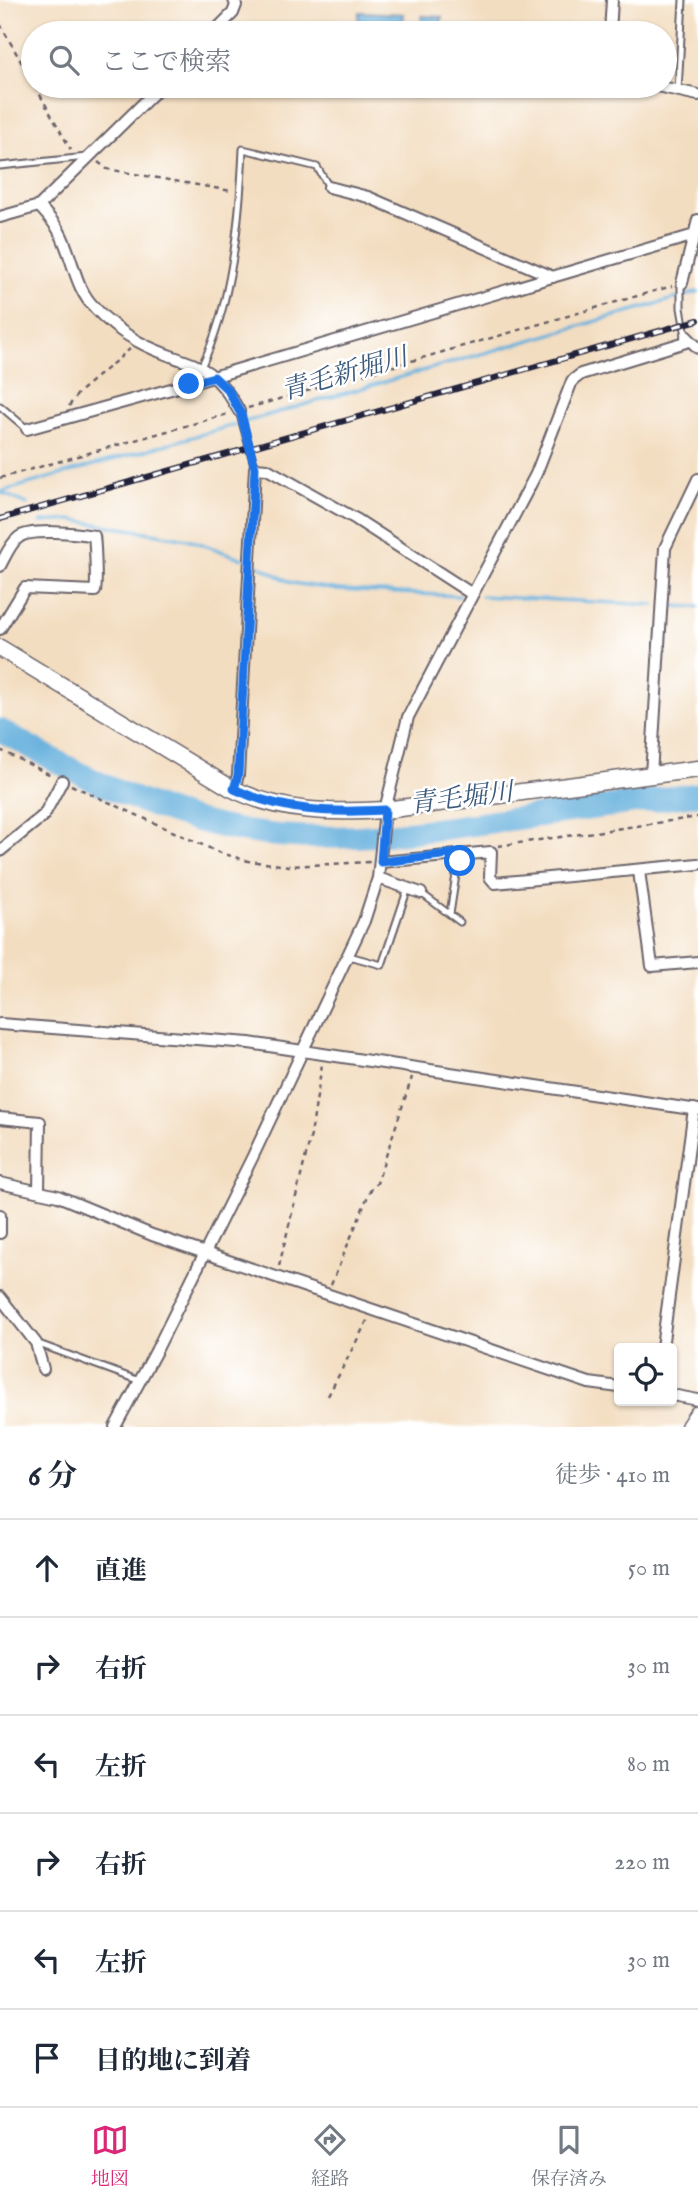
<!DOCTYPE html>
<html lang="ja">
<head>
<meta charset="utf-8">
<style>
	:root { --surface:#fff; --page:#f6f6f7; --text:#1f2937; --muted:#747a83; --line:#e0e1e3; --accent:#db2777 }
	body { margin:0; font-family:"IM FELL English","Noto Serif JP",serif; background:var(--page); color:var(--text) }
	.controls { position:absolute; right:21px; bottom:21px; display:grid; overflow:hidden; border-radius:7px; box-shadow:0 2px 5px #0004 }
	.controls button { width:63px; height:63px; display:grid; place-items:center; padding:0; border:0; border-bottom:2px solid var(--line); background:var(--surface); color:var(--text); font:35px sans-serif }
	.stop { position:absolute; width:21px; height:21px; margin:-16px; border:5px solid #1a73e8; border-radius:50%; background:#fff }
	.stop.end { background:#1a73e8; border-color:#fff; box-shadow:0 2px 7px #0008 }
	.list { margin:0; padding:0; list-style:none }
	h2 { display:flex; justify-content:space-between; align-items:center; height:91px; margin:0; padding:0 28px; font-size:30px }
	h2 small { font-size:23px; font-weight:400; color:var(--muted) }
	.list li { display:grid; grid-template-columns:46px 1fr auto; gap:21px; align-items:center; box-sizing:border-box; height:98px; padding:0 28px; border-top:2px solid var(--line) }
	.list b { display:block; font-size:26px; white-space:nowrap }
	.list em { font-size:23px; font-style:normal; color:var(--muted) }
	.icon { flex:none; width:38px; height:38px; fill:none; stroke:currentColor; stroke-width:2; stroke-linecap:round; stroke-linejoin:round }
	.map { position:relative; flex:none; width:698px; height:1427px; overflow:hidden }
	.search { position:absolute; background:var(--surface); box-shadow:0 2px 5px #0004; left:21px; right:21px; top:21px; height:77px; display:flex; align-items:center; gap:18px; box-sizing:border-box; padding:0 24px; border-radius:38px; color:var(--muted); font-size:26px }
	.sheet { height:679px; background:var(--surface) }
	nav { display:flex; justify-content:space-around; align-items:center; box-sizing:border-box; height:98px; border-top:2px solid var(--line); background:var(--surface); font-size:19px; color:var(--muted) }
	nav a { display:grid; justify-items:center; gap:4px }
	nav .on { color:var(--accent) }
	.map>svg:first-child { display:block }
</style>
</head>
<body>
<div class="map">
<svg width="698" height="1427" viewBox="0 0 698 1427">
	<rect width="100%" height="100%" fill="#fff"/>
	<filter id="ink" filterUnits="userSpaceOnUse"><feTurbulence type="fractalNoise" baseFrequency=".0143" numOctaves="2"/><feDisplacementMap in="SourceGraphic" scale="14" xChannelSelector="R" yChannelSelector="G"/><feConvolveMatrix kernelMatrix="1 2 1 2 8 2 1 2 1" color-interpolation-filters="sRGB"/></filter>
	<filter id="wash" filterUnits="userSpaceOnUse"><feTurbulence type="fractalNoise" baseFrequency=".00686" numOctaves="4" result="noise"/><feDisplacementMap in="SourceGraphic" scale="28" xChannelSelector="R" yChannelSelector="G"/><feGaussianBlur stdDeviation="1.57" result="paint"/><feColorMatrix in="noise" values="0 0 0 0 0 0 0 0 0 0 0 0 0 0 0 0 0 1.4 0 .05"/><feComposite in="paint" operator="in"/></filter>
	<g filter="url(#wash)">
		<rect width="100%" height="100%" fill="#f3ddc0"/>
		<path fill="#63afdc" stroke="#42688c" stroke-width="2" d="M359,12L404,14L402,33H357Z
			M422,16L442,17L440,33H420Z"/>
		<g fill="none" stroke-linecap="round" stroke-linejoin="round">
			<path stroke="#63afdc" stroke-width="3.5" d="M0,492L698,292
				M0,492L27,504
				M41,522L73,520L188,539L243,559
				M254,563L292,583L339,590L460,596
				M481,596L655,605
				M668,606L698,607"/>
			<path stroke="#63afdc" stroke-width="23" d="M0,730C72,771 146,811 228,828C316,847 410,833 498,821C565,812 631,803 698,794"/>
		</g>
	</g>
	<g filter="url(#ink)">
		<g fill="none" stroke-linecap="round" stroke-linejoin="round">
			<g stroke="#6b636a" stroke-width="9">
				<path id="lane" d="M678,91L683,0
					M0,166L87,157
					M681,284V308L686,336
					M201,367C232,306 240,217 243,149L317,167L329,187
					M0,406L27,429
					M239,411L255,468
					M421,893L460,922
					M450,914L459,855
					M349,956L382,965L408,888
					M36,1343L140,1381"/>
			</g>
			<g stroke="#6b636a" stroke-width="14">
				<path id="street" d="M213,33L233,13L236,5L234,0
					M610,33L612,0
					M657,86L698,95
					M329,187L368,197L553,277
					M39,206C46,214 54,222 59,231C73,255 74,288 95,308C106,320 123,333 137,341C185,368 208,354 239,411
					M0,217L39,206L161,86
					M682,283L698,220
					M686,336L698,348
					M27,429L189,384L698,234
					M0,566C5,557 10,544 18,538C29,528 79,533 94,536C95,542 97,586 95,591L25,588L0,629
					M651,775L665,548L698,479
					M234,789L238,775L255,468L267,469L356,519L472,594
					M0,851L44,815L62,781
					M381,862L491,852L490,877L495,883L698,864
					M639,871L652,966L698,962
					M378,878L421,893
					M0,1024L249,1043L698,1110
					M0,1118L40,1122L39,1192
					M0,1183L58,1196L152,1235L589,1383L619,1387
					M0,1215V1233
					M0,1297L36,1343L43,1369
					M662,1348L694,1109
					M672,1395L698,1400
					M115,1427L156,1351L252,1158L364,921L378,878L385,810L408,717L536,474L572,381L581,374L689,341"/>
			</g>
			<g stroke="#6b636a" stroke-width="19">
				<path id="secondary" d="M0,648L229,787C280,813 329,813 385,810L698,769"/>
			</g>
			<g stroke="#6b636a" stroke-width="21">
				<path id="primary" d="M690,1427L698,1415"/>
			</g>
			<path stroke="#6b636a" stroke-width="2.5" stroke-dasharray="5 5" stroke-linecap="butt" d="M0,24L33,83
				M35,86L71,150
				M98,162L107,169L231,191
				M69,406L79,392L130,349
				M248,408L672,286
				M0,478L228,414
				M0,750L53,776
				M71,785L218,852L248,861L289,866L370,862
				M498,846L698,817
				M279,1266L311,1135L322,1064
				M331,1285L370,1191L377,1183L412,1077
				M328,1396L368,1319"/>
			<use href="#lane" stroke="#fff" stroke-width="5"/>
			<use href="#street" stroke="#fff" stroke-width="10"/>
			<use href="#secondary" stroke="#fff" stroke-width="16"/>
			<use href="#primary" stroke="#fff" stroke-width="18"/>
			<g stroke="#22223b" stroke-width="6">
				<path id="rail" d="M0,519L698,320"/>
			</g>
			<use href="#rail" stroke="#fff" stroke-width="3.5" stroke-dasharray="10" stroke-linecap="butt"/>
		</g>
	</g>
	<g fill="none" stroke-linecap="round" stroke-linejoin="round" filter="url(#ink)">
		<path stroke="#1a73e8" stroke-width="9" d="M189,384L214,377L228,390L241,414L255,468L238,775L234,789C284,812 331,813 385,810L381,862L459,853L460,861"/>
	</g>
	<g text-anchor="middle" stroke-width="5" stroke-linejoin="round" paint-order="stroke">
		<g font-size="26" font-style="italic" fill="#3c5a7b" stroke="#fff">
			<text transform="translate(344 373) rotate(-16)" y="9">青毛新堀川</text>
			<text transform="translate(461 797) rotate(-7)" y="9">青毛堀川</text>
		</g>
	</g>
</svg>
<div class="controls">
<button><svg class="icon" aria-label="locate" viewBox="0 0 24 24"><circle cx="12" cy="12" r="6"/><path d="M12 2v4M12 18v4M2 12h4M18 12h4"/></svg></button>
</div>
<div class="stop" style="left:460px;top:861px"></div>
<div class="stop end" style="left:189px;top:384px"></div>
<div class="search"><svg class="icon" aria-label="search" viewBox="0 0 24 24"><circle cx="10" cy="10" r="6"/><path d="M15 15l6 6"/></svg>ここで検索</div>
</div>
<section class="sheet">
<h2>6 分<small>徒歩 · 410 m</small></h2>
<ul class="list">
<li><svg class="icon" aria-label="ahead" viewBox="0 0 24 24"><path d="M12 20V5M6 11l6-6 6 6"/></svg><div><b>直進</b></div><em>50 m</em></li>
<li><svg class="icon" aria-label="right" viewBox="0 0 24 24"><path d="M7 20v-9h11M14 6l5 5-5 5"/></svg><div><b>右折</b></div><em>30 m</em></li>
<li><svg class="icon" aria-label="left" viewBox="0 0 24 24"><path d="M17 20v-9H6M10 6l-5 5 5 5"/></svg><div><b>左折</b></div><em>80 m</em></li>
<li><svg class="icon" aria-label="right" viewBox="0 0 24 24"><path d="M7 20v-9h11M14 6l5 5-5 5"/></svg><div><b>右折</b></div><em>220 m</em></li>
<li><svg class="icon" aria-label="left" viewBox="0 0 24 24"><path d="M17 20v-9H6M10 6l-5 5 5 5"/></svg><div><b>左折</b></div><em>30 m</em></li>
<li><svg class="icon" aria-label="arrive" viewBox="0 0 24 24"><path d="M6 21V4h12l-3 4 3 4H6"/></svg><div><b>目的地に到着</b></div></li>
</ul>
</section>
<nav>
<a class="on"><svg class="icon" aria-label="map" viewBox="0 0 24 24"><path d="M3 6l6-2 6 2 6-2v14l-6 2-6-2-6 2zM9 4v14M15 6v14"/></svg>地図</a>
<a><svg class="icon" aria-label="directions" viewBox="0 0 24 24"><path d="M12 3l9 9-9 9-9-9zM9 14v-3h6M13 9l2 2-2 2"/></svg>経路</a>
<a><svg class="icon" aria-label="saved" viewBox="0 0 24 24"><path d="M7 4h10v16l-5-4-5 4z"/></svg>保存済み</a>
</nav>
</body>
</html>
